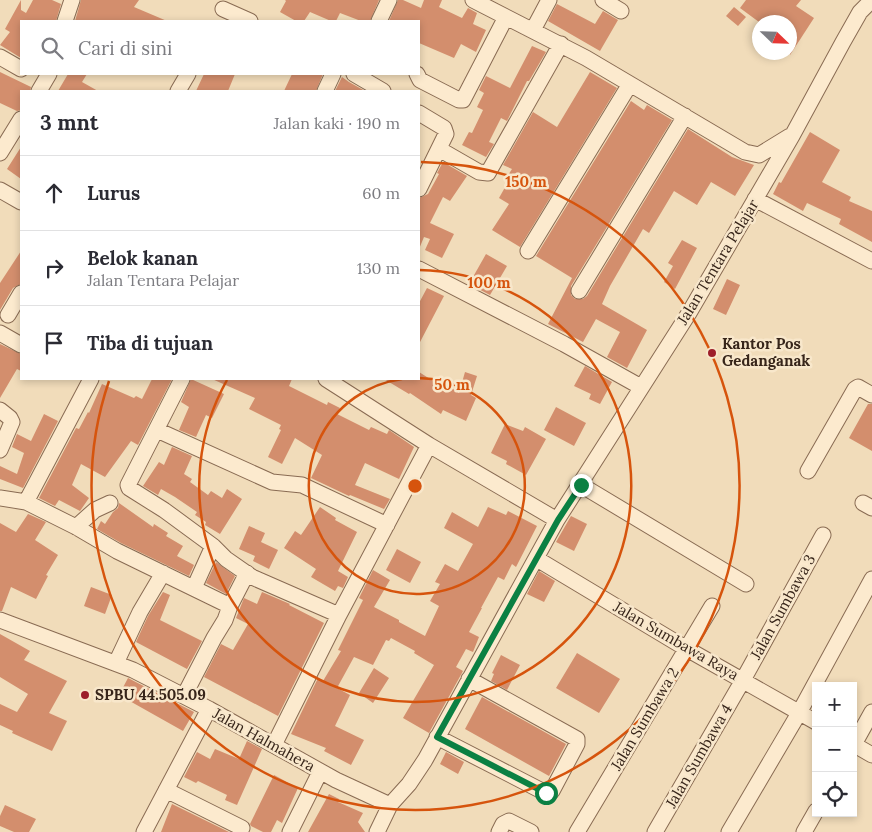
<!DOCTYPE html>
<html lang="id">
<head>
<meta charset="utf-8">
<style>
	:root { --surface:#fff; --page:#f2f2f3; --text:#2b2b33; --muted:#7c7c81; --line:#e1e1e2 }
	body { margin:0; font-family:Lora,serif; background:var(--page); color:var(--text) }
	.controls { position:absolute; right:15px; bottom:15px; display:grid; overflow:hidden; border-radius:0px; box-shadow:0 2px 8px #0003 }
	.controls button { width:45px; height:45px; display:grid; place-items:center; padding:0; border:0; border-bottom:1px solid var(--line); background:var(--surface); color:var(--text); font:25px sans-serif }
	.compass { position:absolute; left:752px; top:15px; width:45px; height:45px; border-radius:50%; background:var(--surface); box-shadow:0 2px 8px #0003; rotate:113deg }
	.stop { position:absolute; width:15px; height:15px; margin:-11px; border:4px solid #0b8043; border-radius:50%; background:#fff }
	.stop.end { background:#0b8043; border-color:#fff; box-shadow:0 1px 5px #0008 }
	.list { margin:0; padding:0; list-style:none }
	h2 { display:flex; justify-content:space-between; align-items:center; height:65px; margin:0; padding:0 20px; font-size:21px }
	h2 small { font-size:16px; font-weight:400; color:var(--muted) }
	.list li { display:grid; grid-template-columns:32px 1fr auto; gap:15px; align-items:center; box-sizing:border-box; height:75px; padding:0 20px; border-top:1px solid var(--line) }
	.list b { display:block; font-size:19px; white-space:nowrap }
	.list p { margin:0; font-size:16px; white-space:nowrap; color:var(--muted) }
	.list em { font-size:16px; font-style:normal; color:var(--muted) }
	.icon { flex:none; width:28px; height:28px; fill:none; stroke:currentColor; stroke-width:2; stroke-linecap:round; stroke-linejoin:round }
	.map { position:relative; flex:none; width:872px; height:832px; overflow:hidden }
	.search { position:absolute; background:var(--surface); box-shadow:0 2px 8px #0003; left:20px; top:20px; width:400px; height:55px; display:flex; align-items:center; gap:12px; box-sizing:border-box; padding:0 18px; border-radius:0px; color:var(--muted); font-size:19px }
	.panel { position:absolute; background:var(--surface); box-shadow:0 2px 8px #0003; left:20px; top:90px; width:400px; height:290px; border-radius:0px }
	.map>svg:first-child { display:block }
</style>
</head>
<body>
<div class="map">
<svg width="872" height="832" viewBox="0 0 872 832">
	<rect width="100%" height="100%" fill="#f1dcba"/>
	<path fill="#d38e6d" d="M21,0V10L26,13L33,0H52L61,4L56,21H21V58L0,45L10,32L5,29Z
		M81,0H139L134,7L167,21H75Z
		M285,0H379L370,21H361L340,13L336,21H331L310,12L304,21H296L280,12L286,1Z
		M398,0H403L421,8L424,0H442L439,7L462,18L468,8L477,13L473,24L486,30L476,52L461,44L454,58L419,43V21H389Z
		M746,0H801L796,6L814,18L790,55V22H759L740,8Z
		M557,4L595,24L603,11L618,20L600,51L548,21Z
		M734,7L746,17L738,26L726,16Z
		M532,46L546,52L529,81H527L507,121L501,118L489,142L494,144L486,157L462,145L469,132L472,133L483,110L477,107L484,93L479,90L486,76L510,88Z
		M0,72L31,87L30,91H21V110L17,111L0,103Z
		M590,72L617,88L520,247L492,230L509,204L499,198L508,182L505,180L512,169L503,165L533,112L557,127Z
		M68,74H87L82,82L98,91H58Z
		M204,74H235L228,91H196Z
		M292,74H323L316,91H284Z
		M342,77L349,82L365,91H335Z
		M631,101L644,110L647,105L672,120L571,286V295L575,299H583L587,296L688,129L732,157L754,165L735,196L711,182L697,205L674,191L649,233L643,229L610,286L602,304L647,330L627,368L607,357L620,332L596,319L583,342L548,324L572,278L536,256Z
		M810,132L840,150L822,182L851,197L849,201L872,211V242L839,224L841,219L807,203L803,211L773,194L779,182L781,183Z
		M21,147V179L7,169Z
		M443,162L467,176L450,201L443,197L430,223L454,234L442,258L425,250L430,239L424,237L419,249V198L428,194L439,174L437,173Z
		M682,240L697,248L675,289L664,282L673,266L668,263Z
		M21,251V284L13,288L0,310V283Z
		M486,254L507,266L490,295L469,284Z
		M727,279L740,285L726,315L713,309Z
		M427,288L444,296L419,344V303Z
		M0,344L21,354V371L17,369L0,398Z
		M585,366L612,382L600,404L589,399L591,394L574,386Z
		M419,372L441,386L444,383L459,393L465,372L477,376L471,395L476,398L466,421L443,410L441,414L410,393L409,394L384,379H419Z
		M152,379H172L138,445L131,441L105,477L81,464L72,485L89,498L80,511L59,500L55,506L39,498L76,428L79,429L88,412L89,413L102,384L134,398L136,396L142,399Z
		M191,379L224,394L212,418L206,415L196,437L179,430L189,407L181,402Z
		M212,379H292L289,386L327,405L328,402L340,408L337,414L369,430L371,427L387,434L389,430L414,447L399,479L365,463L355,485L390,499L384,509L350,495L349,496L311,478L322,455L295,438L282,464L268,457L281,430L279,429L281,425L249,409L255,398Z
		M868,404H872V451L849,438Z
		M556,407L586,423L574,446L544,430Z
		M44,414L58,421L23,488L0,479V466L17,474L24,453L12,447L17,434L31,441Z
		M505,424L523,431L525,427L546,439L526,475L506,464L507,461L491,453Z
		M172,447L192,456L184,474L192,479L190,482L208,495L211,491L222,498L227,489L242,499L220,534L205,525L206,522L195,515L197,512L175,497L161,489L158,495L143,486L159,462L164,465Z
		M119,503L153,527L154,524L168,533L166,536L183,546L177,556L194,565L189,576L121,543L97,529L101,521L105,524L113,512L118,508Z
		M320,507L336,518L335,520L357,532L338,571L348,577L343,588L338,586L335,591L311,577L316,569L284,548L295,531L301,535Z
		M488,507L506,515L508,511L537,526L516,567L512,564L504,580L498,577L481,608H482L469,632L479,637L473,652L466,649L456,667L463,671L429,733L403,718L434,665L414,653L415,651L391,638L389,641L386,640L373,665L354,657L337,688L350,695L335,726L364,740L351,765L324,751L326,748L291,734L318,678L323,681L341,651L338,650L363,600L359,598L373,570L390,580L374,607L399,620V622L425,636L439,606L430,601L440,584L435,582L445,564L458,571L473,544L444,528L452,512L478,527Z
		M28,514L46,522L35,540L58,555L46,575L48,576L36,599L11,587L2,611H0V523L16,532Z
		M571,516L587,524L574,551L556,542Z
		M249,526L265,533L261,542L278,550L269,569L253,561L255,556L239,549Z
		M397,549L421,562L410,583L386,570Z
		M216,562L235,576L226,594L206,583Z
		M539,571L555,581L544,602L527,594Z
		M91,587L112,595L105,614L84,606Z
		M163,592L170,595L160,620L202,641L187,669L136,642L148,616Z
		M262,592L290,604L289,605L324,623L278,716L204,677L221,644L233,650L248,624L236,618L244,598L257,604Z
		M0,634L30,651L24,660L67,681L49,713L67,721L52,751L12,733L13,731L0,725V704L17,712L28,694L0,677Z
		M577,653L620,679L599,713L556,688Z
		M501,655L520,665L507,690L491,681L494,674L492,673Z
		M374,668L389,678L373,703L359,693Z
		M128,678L194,712L183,731L119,695Z
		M482,697L566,744L549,776L465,729Z
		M247,741L262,749L237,805L225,800L227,795L198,781L196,783L184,777L197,752L210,759L215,749L239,759Z
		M446,752L464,762L458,774L440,764Z
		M274,775L298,788L282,823L277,820L271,832H263L251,826L250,824Z
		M329,794L339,799L338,802L363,813L358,822L365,832H308Z
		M172,804L229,832H161Z
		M5,805L36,819L29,832H14L0,826V816Z"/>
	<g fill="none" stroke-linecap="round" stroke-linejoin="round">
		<g stroke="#896b53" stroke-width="17">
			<path id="minor" d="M473,0L586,58L745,152L759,155L790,136
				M603,0L621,11
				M223,9L250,21
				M65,21L72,0
				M379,21L389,0
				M533,30L549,0
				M0,57L21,69
				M354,74L383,91
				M417,74L420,80L459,100H463L506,17
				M39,91L49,74
				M178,91L188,74
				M325,91L333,74
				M419,113L444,128L446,134L419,189
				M439,149L479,172L488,173L561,44
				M0,153L21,119
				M0,190L21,202
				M755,199L872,261
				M528,251L630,84
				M419,269L564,344L641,387
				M579,291L685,116
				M8,315L21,293
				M0,333L21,345
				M182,379L128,485L129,488L164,510L213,546L226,559L252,577L339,615
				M326,379L429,445L557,520
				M0,410L10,418L12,422L0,450
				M157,430L272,482L302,485L387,525
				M808,471L855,389L858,387L872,395
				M581,485L746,584
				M0,498L26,502L76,527L117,551L230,606
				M26,502L91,379
				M863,503L872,508
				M76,527L95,510L110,503
				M537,559L687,649L816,722
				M194,588L213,546
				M0,620L133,670L209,709L336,780L390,805
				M116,663L140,612L163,573
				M184,696L214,638L225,620L230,606L247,573
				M437,737L540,790L546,793L552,791L577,744V739L469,679
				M853,744L872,755
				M274,745L339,615L429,445
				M853,746L872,712
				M166,790L242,828
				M144,832L209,709
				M290,832L320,772
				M377,832L390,805L409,784L425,760L557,520L689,313L792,136L843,42L860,12L872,0
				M499,832L503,824L509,821L531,832
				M577,832L712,606
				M655,832L743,680L823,535
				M729,832L799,713L872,579
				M804,832L816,811"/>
		</g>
		<use href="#minor" stroke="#fceace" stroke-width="15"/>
	</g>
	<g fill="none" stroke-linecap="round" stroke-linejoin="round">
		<path stroke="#0b8043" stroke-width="6" d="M546,793L437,737L558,520L581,485"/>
	</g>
	<g fill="none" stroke="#d6540d" stroke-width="2.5">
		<path d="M419 378A108 108 0 1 1 402 379"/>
		<path d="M419 270A216 216 0 1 1 227 380"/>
		<path d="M421 162A324 324 0 1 1 109 381"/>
	</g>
	<g fill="#9d1e2a" stroke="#f8e7cb" stroke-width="2">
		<circle cx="712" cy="353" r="5"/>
		<circle cx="85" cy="695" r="5"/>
	</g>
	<g text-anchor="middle" stroke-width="5" stroke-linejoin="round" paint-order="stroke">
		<g font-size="15" fill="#37251a" stroke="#f8e7cb">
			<text transform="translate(718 262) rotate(-59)" y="5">Jalan Tentara Pelajar</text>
			<text transform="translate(783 607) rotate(-61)" y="5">Jalan Sumbawa 3</text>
			<text transform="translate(676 641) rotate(30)" y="5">Jalan Sumbawa Raya</text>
			<text transform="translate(645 719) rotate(-59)" y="5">Jalan Sumbawa 2</text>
			<text transform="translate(264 740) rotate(29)" y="5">Jalan Halmahera</text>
			<text transform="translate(699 756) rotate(-60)" y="5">Jalan Sumbawa 4</text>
		</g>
		<g font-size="15" font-weight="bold" fill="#37251a" stroke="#f8e7cb" text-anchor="start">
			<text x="722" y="349">Kantor Pos<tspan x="722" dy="17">Gedanganak</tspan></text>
			<text x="95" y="700">SPBU 44.505.09</text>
		</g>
	</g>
	<circle cx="415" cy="486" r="8" fill="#d6540d" stroke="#f8e7cb" stroke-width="2.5"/>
	<g font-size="15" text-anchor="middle" font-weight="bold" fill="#d6540d" stroke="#f8e7cb" stroke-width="5" stroke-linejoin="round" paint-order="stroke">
		<text x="526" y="187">150 m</text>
		<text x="489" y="288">100 m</text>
		<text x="452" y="390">50 m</text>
	</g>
</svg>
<div class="controls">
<button>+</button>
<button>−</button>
<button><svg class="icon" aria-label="locate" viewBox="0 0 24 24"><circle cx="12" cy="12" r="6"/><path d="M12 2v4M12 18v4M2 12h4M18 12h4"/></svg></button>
</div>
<svg class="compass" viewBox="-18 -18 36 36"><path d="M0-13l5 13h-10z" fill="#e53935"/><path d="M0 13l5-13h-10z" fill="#7c7c81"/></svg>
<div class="stop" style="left:546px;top:793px"></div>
<div class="stop end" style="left:581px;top:485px"></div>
<div class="search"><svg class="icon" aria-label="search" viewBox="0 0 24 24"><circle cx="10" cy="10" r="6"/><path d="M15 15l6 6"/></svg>Cari di sini</div>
<section class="panel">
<h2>3 mnt<small>Jalan kaki · 190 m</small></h2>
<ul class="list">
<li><svg class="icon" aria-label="ahead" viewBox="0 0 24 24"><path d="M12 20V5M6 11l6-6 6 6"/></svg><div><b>Lurus</b></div><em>60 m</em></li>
<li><svg class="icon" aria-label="right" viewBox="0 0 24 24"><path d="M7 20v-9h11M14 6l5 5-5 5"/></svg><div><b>Belok kanan</b><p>Jalan Tentara Pelajar</p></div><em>130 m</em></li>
<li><svg class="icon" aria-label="arrive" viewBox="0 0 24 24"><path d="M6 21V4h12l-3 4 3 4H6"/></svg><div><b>Tiba di tujuan</b></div></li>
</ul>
</section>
</div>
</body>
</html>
